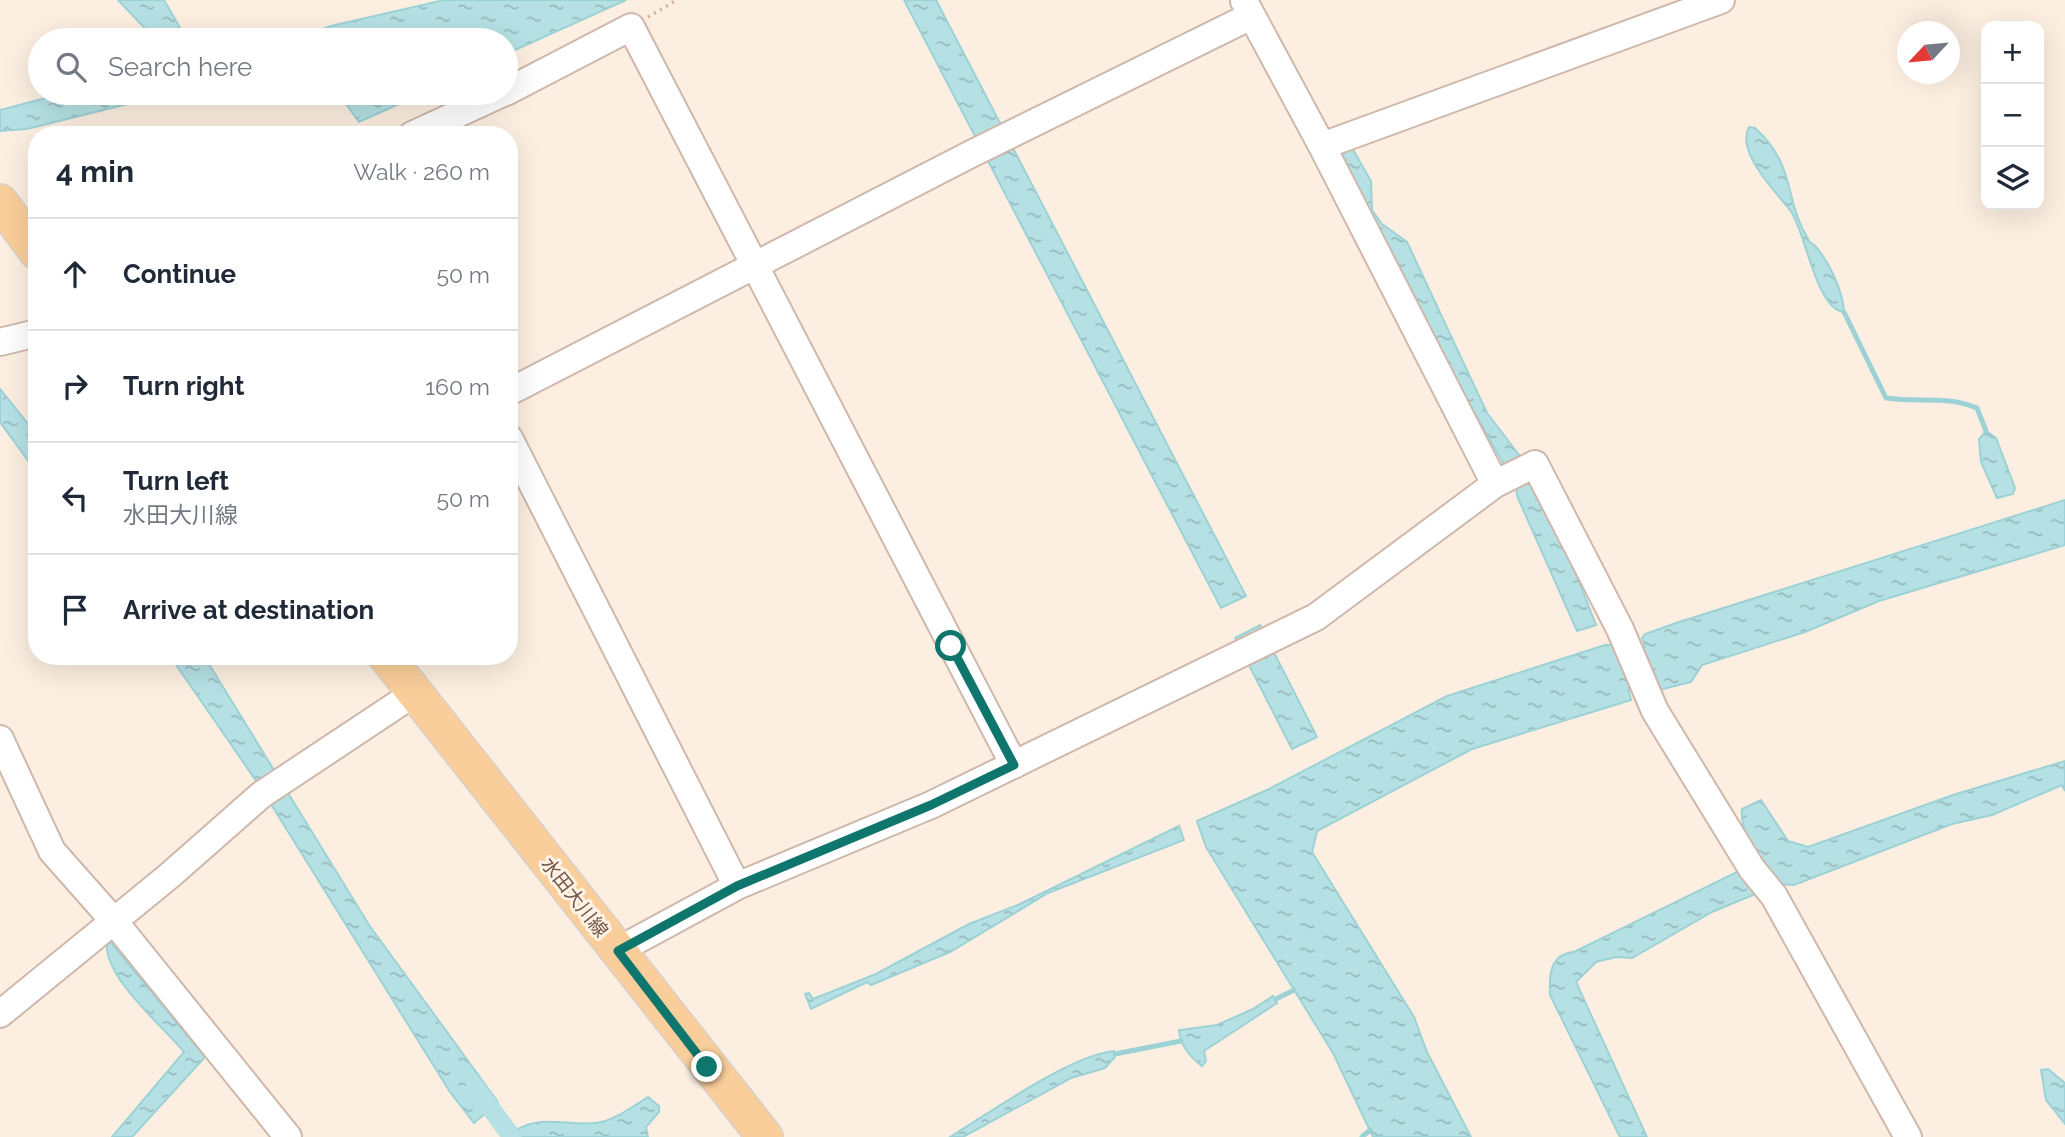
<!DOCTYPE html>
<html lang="en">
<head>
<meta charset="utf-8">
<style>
	:root { --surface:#fff; --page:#f6f6f7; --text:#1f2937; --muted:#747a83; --line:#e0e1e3 }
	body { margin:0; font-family:Raleway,"Noto Sans JP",sans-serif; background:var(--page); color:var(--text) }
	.controls { position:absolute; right:21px; top:21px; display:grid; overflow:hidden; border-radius:14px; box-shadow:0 7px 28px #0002 }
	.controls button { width:63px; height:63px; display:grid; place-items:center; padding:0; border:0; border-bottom:2px solid var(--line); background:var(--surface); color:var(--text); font:35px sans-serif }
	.compass { position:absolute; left:1897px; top:21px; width:63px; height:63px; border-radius:50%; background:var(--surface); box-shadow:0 7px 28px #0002; rotate:244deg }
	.stop { position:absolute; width:21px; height:21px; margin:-16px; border:5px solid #0f766e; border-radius:50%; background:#fff }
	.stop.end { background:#0f766e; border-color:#fff; box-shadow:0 2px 7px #0008 }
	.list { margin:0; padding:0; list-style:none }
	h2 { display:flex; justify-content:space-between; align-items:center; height:91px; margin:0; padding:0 28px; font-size:30px }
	h2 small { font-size:23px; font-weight:400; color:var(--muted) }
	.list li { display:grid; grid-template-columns:46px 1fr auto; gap:21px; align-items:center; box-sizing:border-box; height:112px; padding:0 28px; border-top:2px solid var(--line) }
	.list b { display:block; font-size:26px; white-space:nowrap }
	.list p { margin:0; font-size:23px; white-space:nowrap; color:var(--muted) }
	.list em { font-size:23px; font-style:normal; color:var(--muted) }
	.icon { flex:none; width:38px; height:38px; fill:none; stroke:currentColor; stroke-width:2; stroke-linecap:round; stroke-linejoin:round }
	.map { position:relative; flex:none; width:2065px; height:1137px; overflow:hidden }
	.search { position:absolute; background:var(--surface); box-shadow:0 7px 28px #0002; left:28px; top:28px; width:490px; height:77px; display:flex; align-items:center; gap:18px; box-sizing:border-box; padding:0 24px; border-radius:38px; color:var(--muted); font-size:26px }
	.panel { position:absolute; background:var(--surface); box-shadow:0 7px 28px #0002; left:28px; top:126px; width:490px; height:539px; border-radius:28px }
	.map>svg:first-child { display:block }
</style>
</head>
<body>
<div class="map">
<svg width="2065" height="1137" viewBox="0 0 2065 1137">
	<defs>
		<pattern id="water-ripples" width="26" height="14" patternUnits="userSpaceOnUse" patternTransform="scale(1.75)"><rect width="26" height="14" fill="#b6e1e4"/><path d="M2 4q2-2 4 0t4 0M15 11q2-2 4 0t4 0" fill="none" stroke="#98b9bb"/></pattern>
	</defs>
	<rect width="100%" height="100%" fill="#fcefe1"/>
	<path fill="url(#water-ripples)" stroke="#9cd2d6" stroke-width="2" d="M118,0H164L187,40H156Z
		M444,0H626L506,54V40H294L331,26Z
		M904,0H936L1246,596L1221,608Z
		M65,93H172L27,129L0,131V110Z
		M338,93H423L359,122Z
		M1749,127L1755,128C1797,166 1783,198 1808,239C1813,248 1809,239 1816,247C1829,262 1843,291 1844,312C1816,310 1805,229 1790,210C1777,193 1735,152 1749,127Z
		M1348,141L1371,181L1372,210L1382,224L1407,242L1487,413L1519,455L1515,466L1524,482L1531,485L1563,541L1596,625L1577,631L1517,496L1516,486L1459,385L1337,151Z
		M0,389L37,435V473L0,422Z
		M1986,431L1996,438L2015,488L2013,494L1997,498L1981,462L1979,439Z
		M2065,500V545L1879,601L1805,632L1702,665L1691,682L1659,690L1657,680L1628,688L1631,700L1472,749L1317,831L1312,852L1414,1017L1427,1052L1471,1137H1373L1333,1053L1206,847L1197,821L1269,789L1447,696L1605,645H1612L1617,657L1645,647L1642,638L1645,634L1676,623Z
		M1260,625L1317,737L1292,749L1235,638Z
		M170,656H204L369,925L498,1102L474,1123L450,1092L259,785Z
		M2065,761V791L2062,785L1992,815L1952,824L1794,885L1779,884C1766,860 1739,838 1742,809L1761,800L1788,841L1808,847L1953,795Z
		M1179,826L1184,840L1048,893L950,952L871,985L867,982L811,1009L805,994L809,993L813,999L876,974L969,924L1020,904Z
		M1743,869L1760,892L1712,912L1632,958L1616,957L1596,962L1576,982L1647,1137H1620L1550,995C1549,975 1550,954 1574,952Z
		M108,939L205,1057L132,1137H112L184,1052C163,1026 98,973 108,939Z
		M1273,996L1277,1003L1204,1051L1206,1061L1202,1066C1190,1057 1180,1046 1179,1030L1217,1025L1253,1009Z
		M1114,1051L1115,1057L1105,1068L1071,1078L963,1137H950C989,1113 1071,1055 1114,1051Z
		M2048,1069L2065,1083V1124L2046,1100L2041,1070Z
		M648,1097L659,1106V1112L646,1127L648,1137H506L496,1120L503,1114L515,1131C541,1114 566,1126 595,1123C613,1122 633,1106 648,1097Z"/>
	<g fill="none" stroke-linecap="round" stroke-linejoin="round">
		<path stroke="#9cd2d6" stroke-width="5" d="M1844,312L1886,398C1917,403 1947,395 1977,408L1986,431
			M1276,999L1294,990
			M1115,1054L1181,1041
			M1362,1137L1370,1130"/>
		<path stroke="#b6e1e4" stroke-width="19" d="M475,1087L512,1137"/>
		<g stroke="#ceb8ab" stroke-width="30">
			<path id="minor" d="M1244,1L1322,146L1495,484
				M506,92L631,27L1014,765
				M412,135L503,93
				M1322,146L1721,0
				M0,342L37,333
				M509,392L971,154L1251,16
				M509,438L737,886
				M0,739L52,851L113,920L288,1137
				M617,951L737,886L931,805L1316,617L1495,484L1535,464L1620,629L1655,711L1752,869L1774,896L1908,1137
				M0,1014L169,876L261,795L416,692"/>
		</g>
		<g stroke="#d8cfcc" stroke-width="38">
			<path id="major" d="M0,202L37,252
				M386,656L765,1137"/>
		</g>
		<path stroke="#d5ad9c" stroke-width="3.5" stroke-dasharray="2 5" stroke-linecap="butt" d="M648,17L677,0"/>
		<use href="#minor" stroke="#fff" stroke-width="26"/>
		<use href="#major" stroke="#face9a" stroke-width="35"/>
	</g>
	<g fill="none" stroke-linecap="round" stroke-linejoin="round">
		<path stroke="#0f766e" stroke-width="9" d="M707,1067L618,951L737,886L931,805L1014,765L951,646"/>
	</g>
	<g text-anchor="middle" stroke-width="6" stroke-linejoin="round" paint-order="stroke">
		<g font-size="19" fill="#725448" stroke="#fff3e6">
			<text transform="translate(575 897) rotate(52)" y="7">水田大川線</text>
		</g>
	</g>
</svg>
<div class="controls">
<button>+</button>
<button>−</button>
<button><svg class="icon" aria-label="layers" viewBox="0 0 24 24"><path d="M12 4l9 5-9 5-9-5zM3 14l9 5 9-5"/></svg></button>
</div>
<svg class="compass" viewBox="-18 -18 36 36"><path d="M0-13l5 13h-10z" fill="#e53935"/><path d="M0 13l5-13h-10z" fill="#747a83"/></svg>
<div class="stop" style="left:951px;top:646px"></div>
<div class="stop end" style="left:707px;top:1067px"></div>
<div class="search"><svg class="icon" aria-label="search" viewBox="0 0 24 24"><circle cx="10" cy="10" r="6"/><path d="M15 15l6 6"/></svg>Search here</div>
<section class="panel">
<h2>4 min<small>Walk · 260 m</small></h2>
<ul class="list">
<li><svg class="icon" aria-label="ahead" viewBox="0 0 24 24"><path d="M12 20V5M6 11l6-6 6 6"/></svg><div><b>Continue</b></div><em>50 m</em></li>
<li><svg class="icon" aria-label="right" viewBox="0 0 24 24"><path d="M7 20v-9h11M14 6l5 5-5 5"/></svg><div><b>Turn right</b></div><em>160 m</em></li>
<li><svg class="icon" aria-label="left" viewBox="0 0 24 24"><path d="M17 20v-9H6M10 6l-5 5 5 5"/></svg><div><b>Turn left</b><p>水田大川線</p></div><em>50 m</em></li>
<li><svg class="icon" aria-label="arrive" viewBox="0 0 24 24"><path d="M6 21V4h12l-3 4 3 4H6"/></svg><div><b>Arrive at destination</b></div></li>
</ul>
</section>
</div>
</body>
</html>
